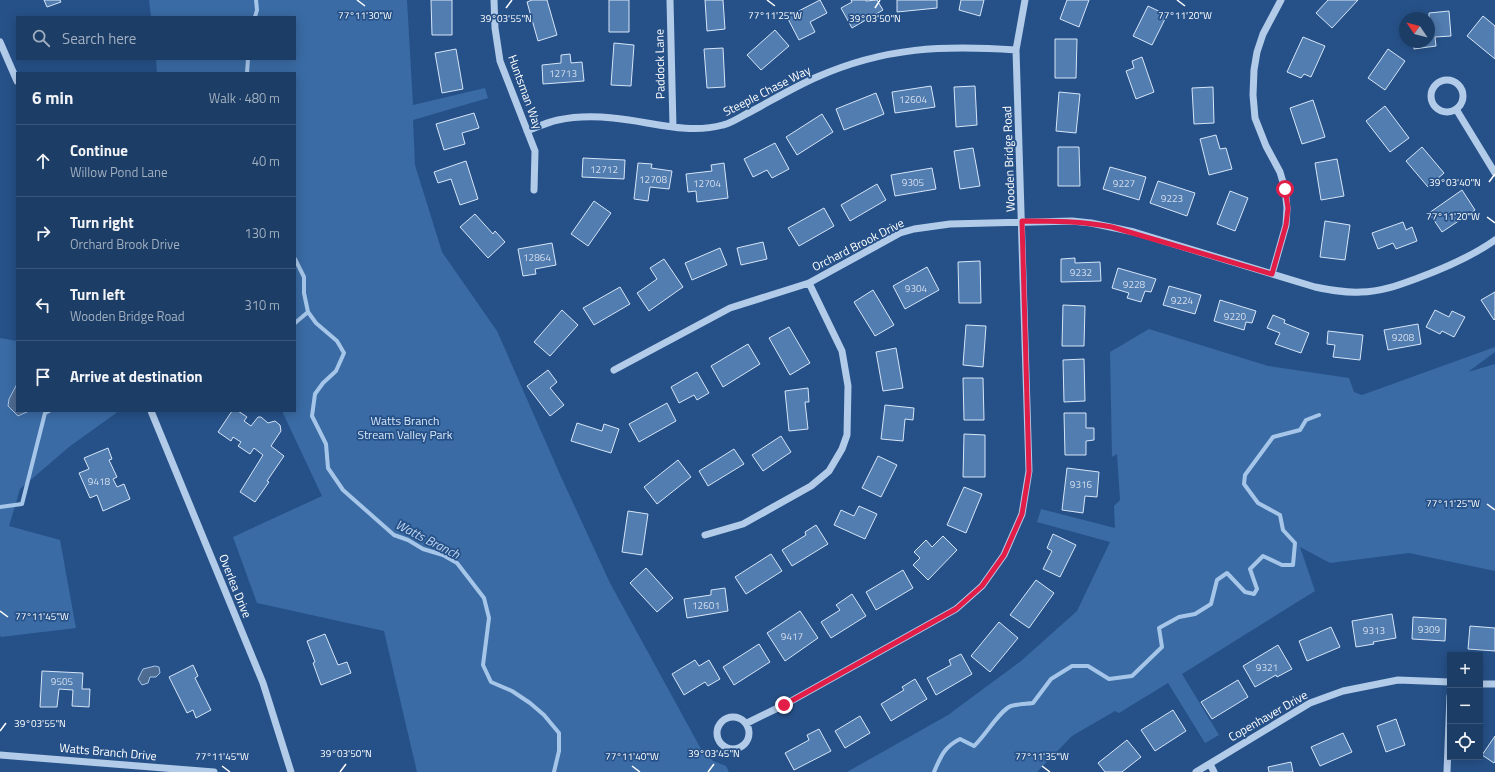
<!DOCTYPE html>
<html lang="en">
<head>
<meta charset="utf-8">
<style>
	:root { --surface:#1c3d66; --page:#29486f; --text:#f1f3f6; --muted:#a0aebf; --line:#3a567a }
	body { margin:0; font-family:"Titillium Web",sans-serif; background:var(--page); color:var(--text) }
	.controls { position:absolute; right:12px; bottom:12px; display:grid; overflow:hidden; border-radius:0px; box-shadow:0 2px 10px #0003 }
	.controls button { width:36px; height:36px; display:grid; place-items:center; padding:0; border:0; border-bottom:1px solid var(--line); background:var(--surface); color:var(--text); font:20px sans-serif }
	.compass { position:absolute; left:1399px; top:12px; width:36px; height:36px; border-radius:50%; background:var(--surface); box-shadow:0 2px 10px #0003; rotate:305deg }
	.stop { position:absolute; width:12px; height:12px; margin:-9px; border:3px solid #e11d48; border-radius:50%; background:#fff }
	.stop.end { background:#e11d48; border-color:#fff; box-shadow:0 1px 4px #0008 }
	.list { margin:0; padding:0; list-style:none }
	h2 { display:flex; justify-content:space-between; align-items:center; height:52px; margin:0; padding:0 16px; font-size:17px }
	h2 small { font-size:13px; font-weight:400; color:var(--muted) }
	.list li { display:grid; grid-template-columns:26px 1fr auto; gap:12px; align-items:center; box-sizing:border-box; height:72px; padding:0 16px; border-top:1px solid var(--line) }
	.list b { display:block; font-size:15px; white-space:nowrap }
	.list p { margin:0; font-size:13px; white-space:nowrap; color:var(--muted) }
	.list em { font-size:13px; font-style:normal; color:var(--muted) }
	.icon { flex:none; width:22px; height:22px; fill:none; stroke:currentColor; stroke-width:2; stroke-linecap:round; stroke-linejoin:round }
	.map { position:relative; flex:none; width:1495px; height:772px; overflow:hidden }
	.search { position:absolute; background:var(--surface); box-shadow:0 2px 10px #0003; left:16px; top:16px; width:280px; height:44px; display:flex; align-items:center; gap:10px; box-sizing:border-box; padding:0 14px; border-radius:0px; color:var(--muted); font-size:15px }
	.panel { position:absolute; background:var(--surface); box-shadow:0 2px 10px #0003; left:16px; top:72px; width:280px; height:340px; border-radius:0px }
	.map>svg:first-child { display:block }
</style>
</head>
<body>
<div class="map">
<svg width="1495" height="772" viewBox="0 0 1495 772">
	<rect width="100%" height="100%" fill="#265188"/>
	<path fill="#3a6ba4" d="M149,0H407L413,105L485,88L488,98L413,120L415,165L442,252L497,331L562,479L610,583L701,749L713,761L726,766L729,772H417L384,631L257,603L233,537L322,496L282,411H295V73H157L156,59H295V17H151Z
		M1149,329L1268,366L1349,378L1354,392L1362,395L1495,347V352L1468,372L1495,364V571L1409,553L1330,563L1300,547L1315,591L1182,674L1219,735L1205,743L1168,683L1119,713L1115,711L1072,736L1037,772H847L948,715L1021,661L1077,611L1110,542L1037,522L1041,509L1115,528L1114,506L1120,500L1117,454L1112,457L1110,352Z
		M0,338L17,341V384L9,399L18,416L29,411H119L69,447L20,489L9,526L60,540L76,628L1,637L0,635Z"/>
	<path fill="#4e6b92" stroke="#a6c6e9" d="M17,384V411H29L18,416L8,406L9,399Z
		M155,666L159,667L160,673L156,677H150L148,683L142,685L138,679L143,669Z"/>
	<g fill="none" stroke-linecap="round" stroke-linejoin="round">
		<path stroke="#a6c6e9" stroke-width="4" d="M255,17L257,10L256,0
			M247,73L248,59
			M295,259L304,277V293L308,312L316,323L337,341L344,353L336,371L323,383L315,394L312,416L326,444L328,468L343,490L394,535L408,540L423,549L443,555L457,563L484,598L489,618L483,665L491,682L512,691L530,703L544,715L559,733V751L554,772
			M295,323L308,312
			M0,507L22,504L45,413L49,411
			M934,772C941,756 944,747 960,739L974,746C985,736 1000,710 1011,706C1018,704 1026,704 1033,703L1051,679L1072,666H1088L1109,679L1132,676L1162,647L1159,628L1179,617L1195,614L1211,604L1217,580L1227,573L1245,592L1254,594L1257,589L1250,569L1263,556L1282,565H1293L1295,543L1283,530L1280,515L1258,503L1244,484L1245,475L1273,437L1300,430L1306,420L1319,415"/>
	</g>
	<path fill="#527db1" stroke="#d6e5f7" d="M44,0H60L61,2L47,7Z
		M431,0H452V35H432Z
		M532,0H547L557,35L538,41L527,2Z
		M609,0H629V32H609Z
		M705,0H723L725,29L707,31Z
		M820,0L827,13L810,22L815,32L799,40L787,17Z
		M851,0H866V1L877,0L883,10L852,28L841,8L852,2Z
		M897,0H937V8L897,12Z
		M961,0H984L980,16L959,10Z
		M1067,0H1089L1079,27L1060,19Z
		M1328,0H1358L1332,28L1316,13Z
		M1148,6L1167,15L1152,45L1133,36Z
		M1449,11L1451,36L1435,37L1436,46L1414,49L1413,42H1429V13Z
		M1483,16L1495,26V59L1467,36Z
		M775,30L789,46L761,70L747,55Z
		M1303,37L1325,46L1311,77L1304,74L1301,78L1287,72Z
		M1055,39H1077L1076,78H1055Z
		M614,43L634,45L631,86L611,85Z
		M723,48L725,87L707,88L704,49Z
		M456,49L463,89L442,93L435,53Z
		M1388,49L1405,61L1385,90L1368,78Z
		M570,54L571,63L582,62L584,81L543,84L542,65L561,63V55Z
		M1142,57L1154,92L1136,99L1126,71L1134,68L1132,61Z
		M931,86L935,107L895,113L892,92Z
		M975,86L977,125L956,127L954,87Z
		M1213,87L1214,123L1194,124L1192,88Z
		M1059,92L1080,94L1076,133L1056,131Z
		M876,93L884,114L844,130L836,109Z
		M1313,100L1325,137L1302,144L1290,108Z
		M1385,106L1409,138L1390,152L1366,121Z
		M474,113L479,128L462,133L465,144L444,150L436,124Z
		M822,114L833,132L797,155L786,137Z
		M1216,135L1220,149L1226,148L1232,169L1209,175L1200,139Z
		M775,143L789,169L772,178L767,170L753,177L744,159Z
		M1058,147H1079L1080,186H1058Z
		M1422,147L1444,173L1428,187L1406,161Z
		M973,148L980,186L960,189L954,151Z
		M583,158L625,160L624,179L582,177Z
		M1337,159L1344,196L1321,200L1315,163Z
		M466,161L478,199L460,205L451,179L438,183L434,172Z
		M638,163L652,164L651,168L672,171L669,189L650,187L648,201L634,199Z
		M724,163L728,198L697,202L696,191L688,192L686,174L712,171L711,165Z
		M1110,167L1146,177L1139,200L1103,189Z
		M932,168L936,189L895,196L891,175Z
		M1158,181L1195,193L1187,216L1150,203Z
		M877,184L886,200L850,221L841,205Z
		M1462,190L1475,210L1442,232L1429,213Z
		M1230,191L1248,198L1235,231L1217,224Z
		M594,201L611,213L588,246L571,234Z
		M824,208L834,226L799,246L788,228Z
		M475,214L493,234L495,231L505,242L488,258L460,227Z
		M1325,221L1350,225L1345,260L1320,257Z
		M1403,222L1406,230L1412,227L1417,241L1396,249L1393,243L1378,249L1372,233Z
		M763,242L767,259L741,265L737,248Z
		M552,243L556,265L535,269L536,274L523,276L518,249Z
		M720,248L727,265L692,280L685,263Z
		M1075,258V263L1100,262L1101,281L1061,282V259Z
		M664,259L683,287L649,311L637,293L657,279L650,268Z
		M980,261L981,303H959L958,262Z
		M927,267L939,290L905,309L893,286Z
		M1118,268L1156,279L1151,292L1145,291L1141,302L1127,298L1129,293L1112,288Z
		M1169,286L1201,295L1195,314L1163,305Z
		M620,287L630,304L594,325L583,308Z
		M873,290L894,325L875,336L854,302Z
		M1495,292V319L1494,320L1481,300Z
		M1220,300L1256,311L1252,323L1246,322L1244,330L1214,321Z
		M1063,305L1085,306L1084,346H1062Z
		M562,310L578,325L550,356L534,342Z
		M1435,310L1449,317L1452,311L1465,317L1454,337L1442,331L1440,334L1426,327Z
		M1273,315L1285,320L1284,323L1309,333L1301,353L1275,344L1280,333L1267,328Z
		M1418,324L1421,344L1388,350L1384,330Z
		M966,325L986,326L983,367L963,365Z
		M789,327L810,363L790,375L769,338Z
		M1328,331L1363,335L1360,360L1333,357L1335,345L1327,344Z
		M748,344L760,364L723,387L711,366Z
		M896,348L903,388L883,391L876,352Z
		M1084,359L1085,401L1064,402L1063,360Z
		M548,370L557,382L550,388L564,405L550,416L527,386Z
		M697,372L709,393L697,400L694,395L679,403L671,387Z
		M963,378H983L984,420H964Z
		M808,388L809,402H805L808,429L789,431L785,391Z
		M667,403L676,421L639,442L629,424Z
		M885,405L914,408L913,420L905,419L903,441L881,439Z
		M232,411H238L247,417L244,421L251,426L258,417H261L268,423L275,421L280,425L281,431L271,446L284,456L267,481L269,482L255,502L240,492L263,455L254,448L250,454L238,446L241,442L233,437L231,441L218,432Z
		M1064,413H1086V428H1094V440L1086,441V455H1065Z
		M577,423L602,431L604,424L619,429L611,453L571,441Z
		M964,434L985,435V477H963Z
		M781,436L791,452L763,471L752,455Z
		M108,448L112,459L109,460L117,477L113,479L117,487L124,484L130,499L103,511L97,495L90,498L79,473L89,469L84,458Z
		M734,449L744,464L708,486L699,471Z
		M878,456L897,465L881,497L862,488Z
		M678,460L691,477L657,504L644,487Z
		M1067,468L1099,472L1097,497L1085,496L1083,513L1062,510Z
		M964,487L982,494L966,533L947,525Z
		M859,506L877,514L865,539L834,525L841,510L854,516Z
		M628,511L648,514L642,555L622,552Z
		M816,525L828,544L792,566L782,550L806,535L805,532Z
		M1053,534L1076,545L1060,577L1043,569L1052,551L1047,548Z
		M943,536L957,550L928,580L913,565L920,558L914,552L926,540L932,547Z
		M771,554L782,571L746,594L735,577Z
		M646,568L673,598L657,612L630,583Z
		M903,570L913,588L876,610L866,592Z
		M1036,580L1054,593L1029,628L1010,615Z
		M725,588L728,611L687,618L684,599L711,595V590Z
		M852,594L866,616L831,638L821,622L840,610L836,605Z
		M800,611L818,638L785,661L767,633Z
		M1392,614L1396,638L1373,642L1374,644L1356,647L1352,621Z
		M1413,617L1446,619L1445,641L1412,639Z
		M999,622L1018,638L990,672L971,656Z
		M1470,626L1495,628V651L1468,649Z
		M1331,627L1340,647L1307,661L1299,641Z
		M325,634L338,665L347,662L351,673L321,685L313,663L315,662L307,641Z
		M759,644L770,662L734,685L723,667Z
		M1278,645L1292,669L1277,677L1276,675L1255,687L1243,666Z
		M961,654L972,674L936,695L927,678L951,665L949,660Z
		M695,660L699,666L709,660L720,679L708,686L705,682L684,695L672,674Z
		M193,665L198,676L195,678L211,710L196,718L193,710L187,713L169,677Z
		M42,671L83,673L82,689H90L89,707L72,706L73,690L59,689L57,707H40Z
		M915,679L927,699L891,721L881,704L904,690L902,687Z
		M1238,680L1248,697L1212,719L1201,702Z
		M1173,710L1186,731L1155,751L1141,730Z
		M860,716L870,733L845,748L835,731Z
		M1396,719L1405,745L1386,752L1377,726Z
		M819,729L831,751L794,770L785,753L809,740L807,735Z
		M1343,733L1352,752L1320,766L1311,747Z
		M1495,736V761L1494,763L1482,755Z
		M1127,740L1141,757L1122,772H1105L1098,763Z
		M1291,762L1293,772H1269L1268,767Z"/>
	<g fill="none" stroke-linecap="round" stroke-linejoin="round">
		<path stroke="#b2cbe9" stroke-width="7" d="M494,0L495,28L500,61L535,151L534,190
			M670,0L673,127
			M0,42L17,81
			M1431 96a16 16 0 1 1 32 0a16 16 0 1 1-32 0Z
			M1456,109L1495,173
			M527,131C537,127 548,122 558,120C576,116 595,116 613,118C649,121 687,135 723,125C732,123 740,117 748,113C771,101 794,87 817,77C885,47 944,45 1016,50
			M1272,274L1286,225L1287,208L1285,189L1280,172L1266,146L1255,118L1253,95L1254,70L1257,52L1263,34L1281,0
			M614,370L730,308L809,283L900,233L914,229L950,224L1072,221L1091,223L1134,232L1315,287C1330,290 1345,293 1361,292C1381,292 1399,285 1418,278C1445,268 1471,257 1495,240
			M151,411L263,683L291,772
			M705,535L743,524L811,486L829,471L842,449L847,435L848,386L842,351L809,283
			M1480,684H1495
			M717 733a16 16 0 1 1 32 0a16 16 0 1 1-32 0Z
			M747,723L784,705L956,609L982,586L1004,555L1022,514L1029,471L1016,50L1025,0
			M0,755L214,772
			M1210,764L1214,772
			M1196,772L1310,703L1343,691L1398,680L1450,682
			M1447,772L1450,696"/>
	</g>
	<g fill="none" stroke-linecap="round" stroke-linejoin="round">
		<path stroke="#e11d48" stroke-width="5" d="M784,705L956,609L982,586L1004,555L1022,514L1029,472L1022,221C1053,221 1082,221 1112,227L1272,274L1286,225L1288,208L1285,189"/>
	</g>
	<path fill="none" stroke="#fff" stroke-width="1.5" d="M357,0L365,6M767,0L775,6M1177,0L1185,6M506,8L512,0M875,8L880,0M1489,182L1495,174M1487,217L1495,223M1487,504L1495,510M0,611L8,617M0,731L6,723M222,766L230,772M632,766L640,772M1042,766L1050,772M340,772L346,764M708,772L714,764"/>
	<g text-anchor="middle" stroke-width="3.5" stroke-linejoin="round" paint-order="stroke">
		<g font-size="10" fill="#d4deec">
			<text x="563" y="77">12713</text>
			<text x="913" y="103">12604</text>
			<text x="604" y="173">12712</text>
			<text x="653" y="183">12708</text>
			<text x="913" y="186">9305</text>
			<text x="707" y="187">12704</text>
			<text x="1124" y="187">9227</text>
			<text x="1172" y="202">9223</text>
			<text x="537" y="261">12864</text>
			<text x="1081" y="276">9232</text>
			<text x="1134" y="288">9228</text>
			<text x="916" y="292">9304</text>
			<text x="1182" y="304">9224</text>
			<text x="1235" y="320">9220</text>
			<text x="1403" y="341">9208</text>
			<text x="99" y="485">9418</text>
			<text x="1081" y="488">9316</text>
			<text x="706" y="609">12601</text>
			<text x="1429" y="633">9309</text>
			<text x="1374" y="634">9313</text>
			<text x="792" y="640">9417</text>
			<text x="1267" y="671">9321</text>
			<text x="62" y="685">9505</text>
		</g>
		<g font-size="12" fill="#fff" stroke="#265188">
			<text transform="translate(660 64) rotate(-91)" y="4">Paddock Lane</text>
			<text transform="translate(767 91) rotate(-27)" y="4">Steeple Chase Way</text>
			<text transform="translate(525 92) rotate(70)" y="4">Huntsman Way</text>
			<text transform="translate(1009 159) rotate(-92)" y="4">Wooden Bridge Road</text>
			<text transform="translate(858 245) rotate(-27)" y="4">Orchard Brook Drive</text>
			<text transform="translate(235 586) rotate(68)" y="4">Overlea Drive</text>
			<text transform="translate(1268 716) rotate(-30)" y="4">Copenhaver Drive</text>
			<text transform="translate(108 752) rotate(5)" y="4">Watts Branch Drive</text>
		</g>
		<g font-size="12" fill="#d6e5f7" stroke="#265188">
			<text x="405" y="425">Watts Branch<tspan x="405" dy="14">Stream Valley Park</tspan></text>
		</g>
		<g font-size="13" font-style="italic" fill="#bed5f0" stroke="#265188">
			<text transform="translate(428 539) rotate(27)" y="5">Watts Branch</text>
		</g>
	</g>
	<g font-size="10" text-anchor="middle" fill="#fff" stroke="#265188" stroke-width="3.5" stroke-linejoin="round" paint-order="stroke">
		<text x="365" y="19">77°11'30"W</text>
		<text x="775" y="19">77°11'25"W</text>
		<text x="1185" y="19">77°11'20"W</text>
		<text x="506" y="22">39°03'55"N</text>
		<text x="875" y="22">39°03'50"N</text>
		<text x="1455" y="186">39°03'40"N</text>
		<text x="1453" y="220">77°11'20"W</text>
		<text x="1453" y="507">77°11'25"W</text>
		<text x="42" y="620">77°11'45"W</text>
		<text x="40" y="727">39°03'55"N</text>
		<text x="346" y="757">39°03'50"N</text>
		<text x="714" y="757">39°03'45"N</text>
		<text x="222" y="760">77°11'45"W</text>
		<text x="632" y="760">77°11'40"W</text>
		<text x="1042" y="760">77°11'35"W</text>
	</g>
</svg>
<div class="controls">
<button>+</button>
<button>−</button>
<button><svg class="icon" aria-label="locate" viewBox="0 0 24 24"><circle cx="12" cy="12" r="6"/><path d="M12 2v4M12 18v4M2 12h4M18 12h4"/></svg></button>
</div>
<svg class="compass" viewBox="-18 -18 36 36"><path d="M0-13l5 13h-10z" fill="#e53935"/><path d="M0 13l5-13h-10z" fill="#a0aebf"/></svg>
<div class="stop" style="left:1285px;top:189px"></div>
<div class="stop end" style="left:784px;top:705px"></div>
<div class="search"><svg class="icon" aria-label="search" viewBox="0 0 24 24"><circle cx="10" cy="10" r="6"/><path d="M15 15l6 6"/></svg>Search here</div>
<section class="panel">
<h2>6 min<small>Walk · 480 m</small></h2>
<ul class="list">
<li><svg class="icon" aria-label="ahead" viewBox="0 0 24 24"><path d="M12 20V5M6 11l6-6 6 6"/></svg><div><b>Continue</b><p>Willow Pond Lane</p></div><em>40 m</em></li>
<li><svg class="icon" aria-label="right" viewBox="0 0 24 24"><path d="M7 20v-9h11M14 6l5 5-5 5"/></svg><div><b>Turn right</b><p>Orchard Brook Drive</p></div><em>130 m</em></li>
<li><svg class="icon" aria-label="left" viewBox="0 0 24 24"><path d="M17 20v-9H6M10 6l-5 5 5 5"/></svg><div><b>Turn left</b><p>Wooden Bridge Road</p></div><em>310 m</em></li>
<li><svg class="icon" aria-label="arrive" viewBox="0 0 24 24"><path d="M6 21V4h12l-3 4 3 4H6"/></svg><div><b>Arrive at destination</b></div></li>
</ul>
</section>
</div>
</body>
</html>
